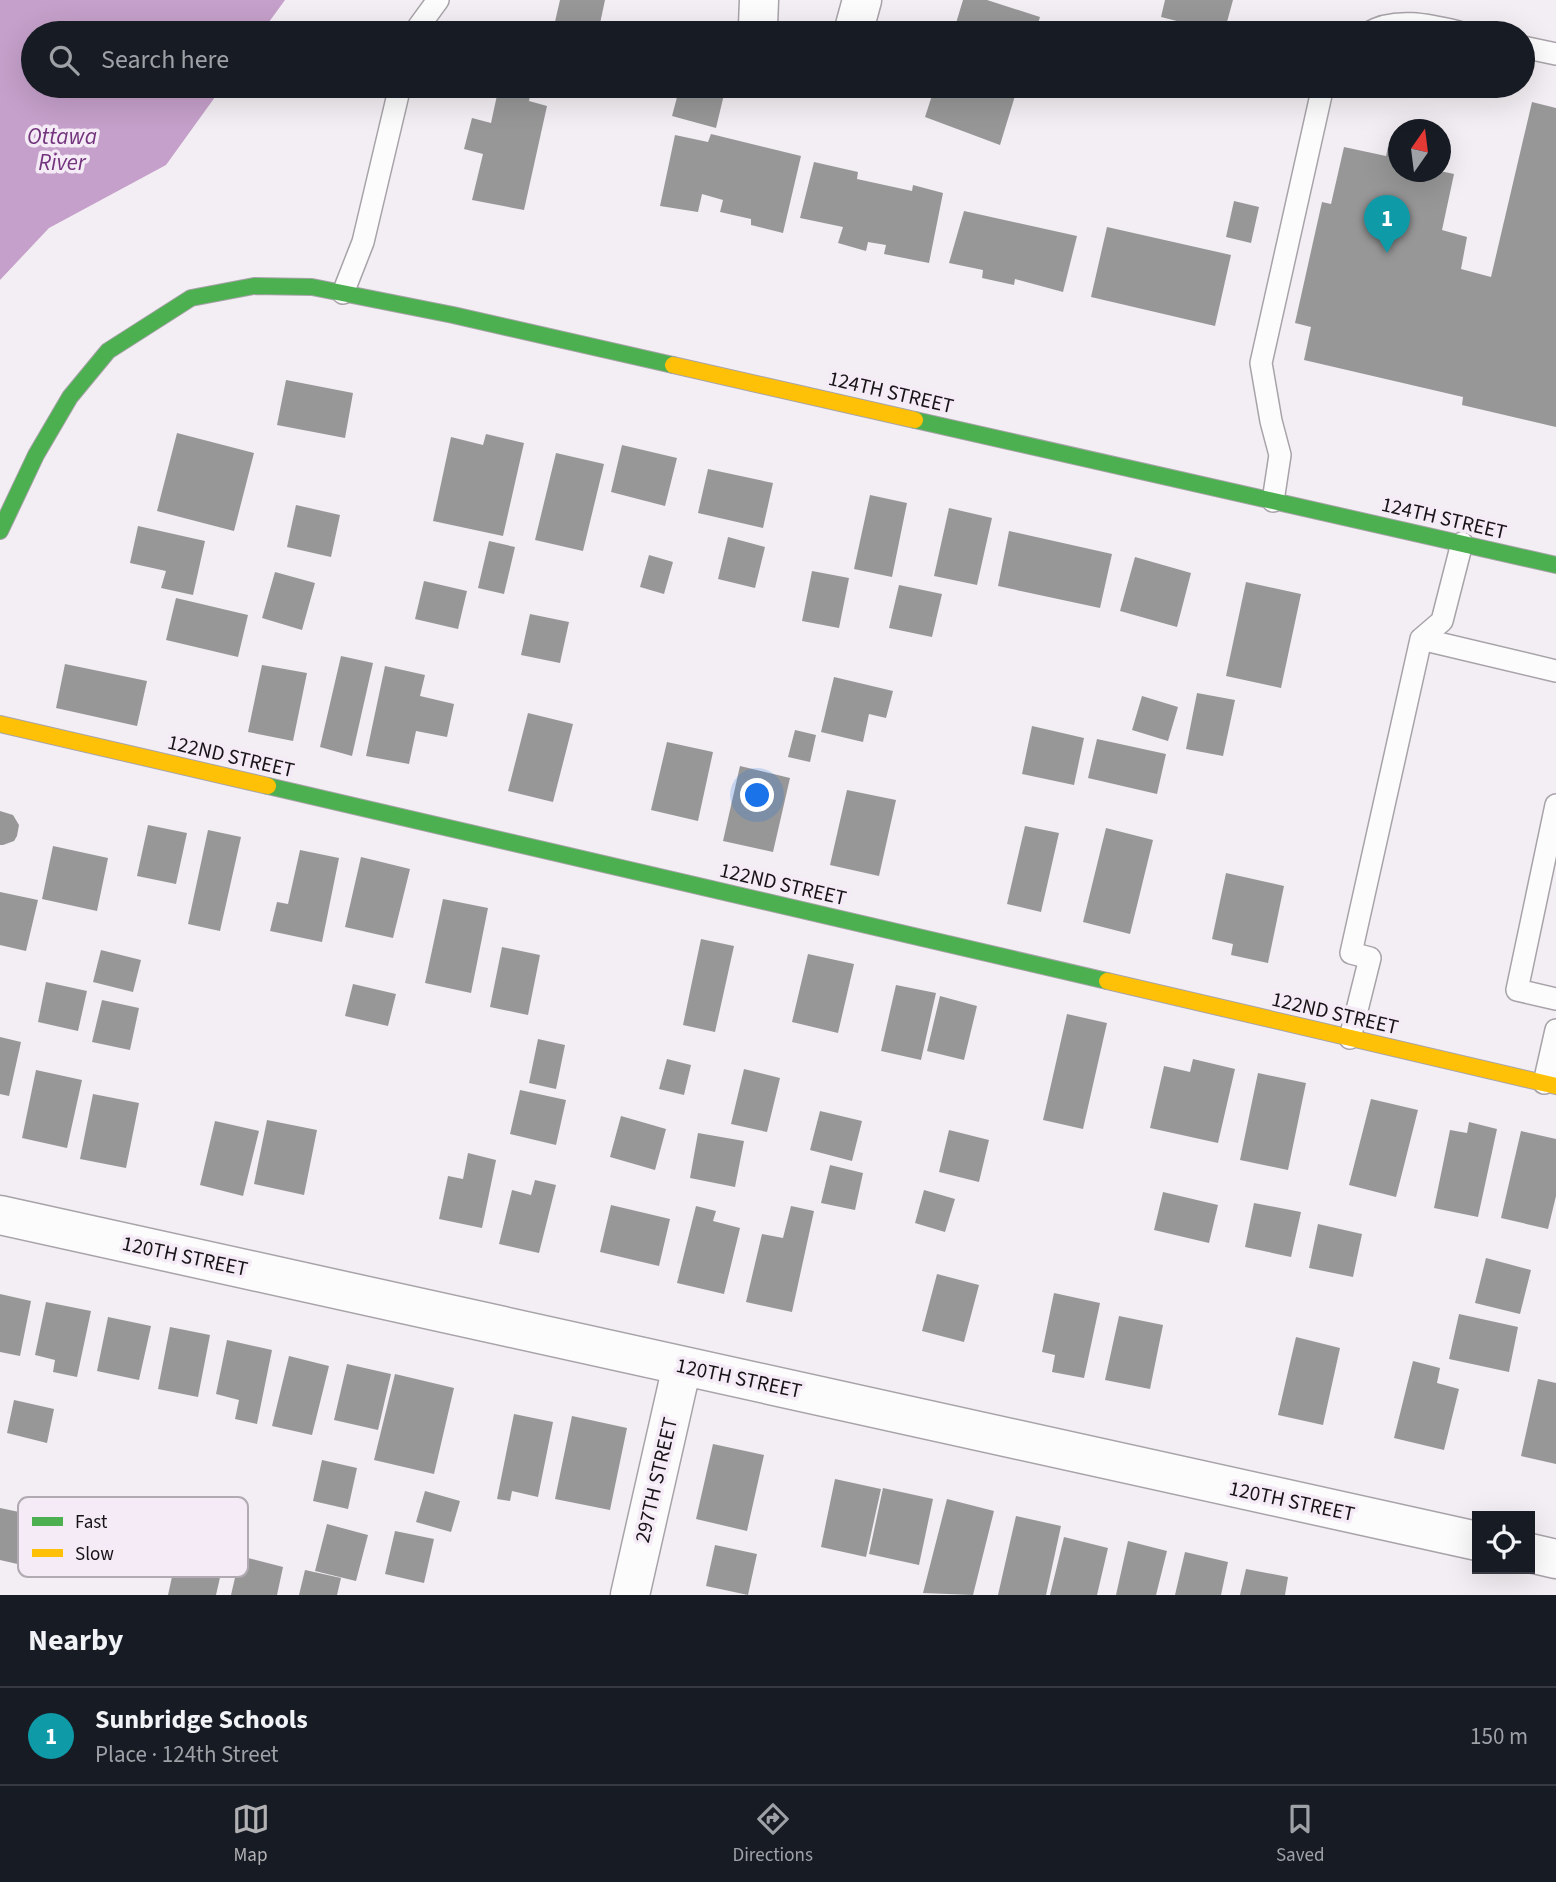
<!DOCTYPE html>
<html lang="en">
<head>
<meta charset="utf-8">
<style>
	:root { --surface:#171b24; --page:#242831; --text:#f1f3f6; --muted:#9ea1a6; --line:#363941; --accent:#b2b1b4 }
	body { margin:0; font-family:"Source Sans 3",sans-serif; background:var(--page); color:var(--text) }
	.controls { position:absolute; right:21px; bottom:21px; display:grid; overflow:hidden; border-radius:0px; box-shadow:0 7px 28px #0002 }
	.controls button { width:63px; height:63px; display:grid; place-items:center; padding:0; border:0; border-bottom:2px solid var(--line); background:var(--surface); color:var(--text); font:35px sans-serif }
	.compass { position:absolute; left:1388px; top:119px; width:63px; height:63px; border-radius:50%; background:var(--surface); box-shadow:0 7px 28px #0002; rotate:14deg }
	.you { position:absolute; left:758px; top:796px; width:24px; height:24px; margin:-18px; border:5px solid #fff; border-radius:50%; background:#1a73e8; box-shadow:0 0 0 10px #1a73e833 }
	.badge { display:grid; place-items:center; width:46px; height:46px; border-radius:50%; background:var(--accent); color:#fff; font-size:23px; font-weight:700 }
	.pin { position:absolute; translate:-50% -58px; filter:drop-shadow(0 2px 4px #0008) }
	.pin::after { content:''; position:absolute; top:37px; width:24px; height:21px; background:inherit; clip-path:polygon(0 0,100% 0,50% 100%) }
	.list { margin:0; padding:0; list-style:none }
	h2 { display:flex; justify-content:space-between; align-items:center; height:91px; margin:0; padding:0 28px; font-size:30px }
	h2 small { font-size:23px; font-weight:400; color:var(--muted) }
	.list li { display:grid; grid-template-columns:46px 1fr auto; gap:21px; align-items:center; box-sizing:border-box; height:98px; padding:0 28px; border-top:2px solid var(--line) }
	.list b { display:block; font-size:26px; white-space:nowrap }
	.list p { margin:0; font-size:23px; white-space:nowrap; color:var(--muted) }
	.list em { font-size:23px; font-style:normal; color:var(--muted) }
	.icon { flex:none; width:38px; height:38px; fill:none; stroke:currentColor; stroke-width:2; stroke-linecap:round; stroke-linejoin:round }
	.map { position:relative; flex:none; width:1556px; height:1595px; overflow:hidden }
	.search { position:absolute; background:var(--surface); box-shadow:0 7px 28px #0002; left:21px; right:21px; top:21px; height:77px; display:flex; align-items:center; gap:18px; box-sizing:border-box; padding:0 24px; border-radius:38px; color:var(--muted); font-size:26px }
	.sheet { height:189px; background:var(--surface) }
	nav { display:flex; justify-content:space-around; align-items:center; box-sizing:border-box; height:98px; border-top:2px solid var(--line); background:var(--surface); font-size:19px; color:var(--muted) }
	nav a { display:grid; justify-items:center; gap:4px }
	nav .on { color:var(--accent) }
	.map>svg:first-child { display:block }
</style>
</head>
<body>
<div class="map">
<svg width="1556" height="1595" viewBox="0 0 1556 1595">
	<rect width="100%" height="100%" fill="#f3eef3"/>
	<path fill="#c5a0ca" d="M0,0H285L261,33H33V86H223L166,165L49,228L0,280Z"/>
	<path fill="#979798" d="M560,0H605L598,33L554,26Z
		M963,0H987L1040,17L1035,33H953Z
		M1165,0H1233L1224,33L1161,17Z
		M499,86H532L529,101L547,106L524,210L472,200L483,154L464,149L472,118L491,123Z
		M680,86H726L716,128L672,116Z
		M935,86H1018L1000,145L925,117Z
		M1532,102L1556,108V427L1462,405L1463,397L1304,360L1311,327L1295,323L1322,202L1331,204L1344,147L1386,156L1388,147L1398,150V172L1440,171L1454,174L1442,230L1467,237L1461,269L1491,277Z
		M711,134L801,156L783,233L751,225V219L720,212L723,200L702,194L698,212L660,206L675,135L708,142Z
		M814,162L858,172L857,179L912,191L913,185L943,193L929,263L884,254L886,245L868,242L866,251L838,243L843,227L800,218Z
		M1234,201L1259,207L1251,243L1226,237Z
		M964,211L1077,236L1063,292L1015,279L1014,285L982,278L983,270L949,263Z
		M1107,227L1231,255L1215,326L1091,297Z
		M286,380L353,393L345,438L277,425Z
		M177,433L254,453L234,531L157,511Z
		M486,434L524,443L503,536L433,521L451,437L483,445Z
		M622,445L677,458L665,506L611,492Z
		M556,453L604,464L583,551L535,540Z
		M708,469L773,483L763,528L698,513Z
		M870,495L907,503L892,577L854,569Z
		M296,505L340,515L331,557L287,547Z
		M949,508L992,518L977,585L934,576Z
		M138,526L205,541L193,595L161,588L166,571L130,563Z
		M1009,531L1112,554L1100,608L998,586Z
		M728,537L765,547L755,588L718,579Z
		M489,541L515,547L504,594L478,588Z
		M649,555L673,562L664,594L640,587Z
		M1135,557L1191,573L1177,627L1120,611Z
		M812,571L849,578L839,628L802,621Z
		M275,572L315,583L302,630L262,618Z
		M424,581L467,591L458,629L415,619Z
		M1246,582L1301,594L1281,688L1226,676Z
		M899,585L942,594L932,637L889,628Z
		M176,598L248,615L238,657L166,640Z
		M530,614L569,622L560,663L521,655Z
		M341,656L373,663L352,756L320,747Z
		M65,664L147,681L137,726L56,708Z
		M262,665L307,673L293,741L248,732Z
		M385,666L425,675L420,696L454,704L447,737L416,731L409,764L366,756Z
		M834,677L893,691L886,718L869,714L863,742L821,732Z
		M1197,693L1235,700L1223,756L1186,749Z
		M1142,696L1178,707L1168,741L1132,730Z
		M528,713L573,724L553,802L508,791Z
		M1032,726L1084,738L1074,785L1022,774Z
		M795,730L816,735L810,762L788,757Z
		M1097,739L1166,754L1157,794L1088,778Z
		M667,742L713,752L698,821L651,810Z
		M740,766L790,778L773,852L723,841Z
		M847,790L896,800L879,876L830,865Z
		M0,811L13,815L19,825L17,836L14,841L3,845H0Z
		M148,825L187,833L176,884L137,876Z
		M1025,826L1059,833L1041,912L1007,904Z
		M1106,828L1153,840L1130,934L1083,922Z
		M208,830L241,837L220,931L188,924Z
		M53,846L108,858L97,911L42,899Z
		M300,850L339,858L322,942L270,931L277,902L288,904Z
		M361,857L410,869L393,938L345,927Z
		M1226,873L1284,886L1268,963L1231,955L1233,944L1212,939Z
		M0,892L38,900L26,951L0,945Z
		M443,899L488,908L471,993L425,983Z
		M701,939L734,946L715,1032L683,1025Z
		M502,947L540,955L528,1015L490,1007Z
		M101,950L141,960L133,992L93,982Z
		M808,954L854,964L838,1033L792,1022Z
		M46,982L87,991L78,1031L38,1022Z
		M353,984L396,994L388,1026L345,1016Z
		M896,985L936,993L921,1060L881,1051Z
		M940,996L977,1006L964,1060L927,1051Z
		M102,1000L139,1008L130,1050L92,1042Z
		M1067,1014L1107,1023L1083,1129L1043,1120Z
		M0,1037L21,1042L9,1096L0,1094Z
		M538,1039L565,1045L556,1089L529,1083Z
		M667,1059L691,1065L684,1095L659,1089Z
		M1193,1059L1235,1069L1218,1143L1150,1128L1164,1066L1190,1072Z
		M744,1069L780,1078L767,1132L731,1124Z
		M36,1070L82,1080L67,1148L22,1138Z
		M1258,1073L1306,1083L1288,1170L1240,1160Z
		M520,1090L566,1100L556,1145L510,1134Z
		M93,1094L139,1103L126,1168L80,1159Z
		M1371,1099L1418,1110L1396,1197L1349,1185Z
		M820,1111L862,1121L852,1161L810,1150Z
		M621,1116L666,1129L655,1170L610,1157Z
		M267,1120L317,1130L304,1195L254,1184Z
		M215,1121L259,1131L243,1196L200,1185Z
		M1469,1122L1497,1129L1478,1217L1434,1208L1450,1130L1467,1133Z
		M949,1130L989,1140L979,1182L939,1172Z
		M1521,1131L1556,1139V1196L1548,1229L1501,1218Z
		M698,1133L744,1141L735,1187L690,1178Z
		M468,1153L496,1160L482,1228L439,1219L448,1176L463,1179Z
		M830,1165L863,1173L855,1210L821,1203Z
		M535,1180L556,1185L539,1253L499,1244L512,1190L531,1195Z
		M924,1190L955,1199L945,1232L915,1223Z
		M1163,1192L1218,1205L1209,1243L1154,1230Z
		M1254,1203L1301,1212L1291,1257L1245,1247Z
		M611,1205L670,1219L659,1266L600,1252Z
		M696,1206L716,1211L713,1221L740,1228L724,1294L677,1283Z
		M791,1206L814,1211L792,1312L746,1302L762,1234L783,1238Z
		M1318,1224L1362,1234L1353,1277L1309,1268Z
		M1486,1258L1531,1270L1520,1314L1475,1303Z
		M937,1274L979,1285L964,1342L922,1331Z
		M1054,1293L1100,1303L1084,1378L1052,1372L1055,1355L1042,1352Z
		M0,1294L31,1301L20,1356L0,1352Z
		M46,1302L91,1311L77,1377L53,1372L55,1360L35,1355Z
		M1459,1314L1518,1327L1509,1372L1449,1359Z
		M1119,1316L1163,1325L1150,1389L1105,1380Z
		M108,1317L151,1326L139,1380L97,1371Z
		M170,1327L210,1335L198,1397L158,1389Z
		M1296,1337L1340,1348L1323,1425L1278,1415Z
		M227,1340L272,1350L257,1424L235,1419L239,1400L216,1394Z
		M289,1356L329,1366L312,1435L272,1426Z
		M1413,1361L1440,1368L1437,1383L1459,1389L1444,1450L1394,1438Z
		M347,1364L391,1374L378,1430L334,1420Z
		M395,1374L454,1388L434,1474L374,1460Z
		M1538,1379L1556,1383V1464L1521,1456Z
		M14,1400L54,1409L47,1443L7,1433Z
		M514,1414L553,1422L538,1497L512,1491L510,1501L497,1499Z
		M572,1416L627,1428L610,1510L555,1499Z
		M713,1444L764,1455L747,1531L696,1519Z
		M322,1460L357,1468L348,1509L313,1501Z
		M835,1479L881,1489L866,1557L821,1547Z
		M883,1488L933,1499L919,1565L869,1554Z
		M425,1491L460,1501L451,1532L416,1522Z
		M27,1498L64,1506L57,1540L77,1545L70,1576L0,1560V1508L24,1513Z
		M947,1499L994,1511L973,1595L923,1593Z
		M1016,1516L1061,1526L1046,1595H998Z
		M177,1522L230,1534L216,1595H168L179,1545L172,1543Z
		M327,1524L368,1535L356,1581L315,1571Z
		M395,1531L434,1539L424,1583L385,1574Z
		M1064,1537L1108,1548L1097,1595H1050Z
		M1128,1541L1167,1551L1156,1595H1116Z
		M715,1545L757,1554L748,1595L706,1586Z
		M1185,1552L1228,1562L1221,1595H1175Z
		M240,1556L283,1567L277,1595H231Z
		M1246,1569L1288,1577L1285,1595H1240Z
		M305,1570L341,1578L337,1595H299Z"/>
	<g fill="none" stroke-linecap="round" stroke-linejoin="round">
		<g stroke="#a7a3a8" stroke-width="24">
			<path id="lane" d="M417,33L419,26L438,0
				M1368,33C1396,16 1433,26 1463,33
				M1523,47L1556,54
				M343,293L363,242L400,86
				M1273,501L1280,455L1271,421L1261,363L1323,86
				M1421,639L1556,671
				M1556,805L1517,990L1556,999
				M1350,1038L1370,958L1351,953L1421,639L1442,621L1462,543
				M1544,1083L1556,1030"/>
		</g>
		<g stroke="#a7a3a8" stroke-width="41">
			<path id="street" d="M759,0L758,26L761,33
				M853,33L862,0
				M0,1215L1477,1541
				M1530,1553L1556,1559
				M630,1595L682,1366"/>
		</g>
		<g stroke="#a7a3a8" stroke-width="18">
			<path id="fast" d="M915,420L1556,565
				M0,531L36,455L70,397L108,351L191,298L254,286L312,287L453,315L673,365
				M268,786L1107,981"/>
		</g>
		<g stroke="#a7a3a8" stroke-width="18">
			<path id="slow" d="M673,365L915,420
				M0,724L268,786
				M1107,981L1556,1086"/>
		</g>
		<use href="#lane" stroke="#fdfcfd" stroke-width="21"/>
		<use href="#street" stroke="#fdfcfd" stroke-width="38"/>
		<use href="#fast" stroke="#4caf50" stroke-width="16"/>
		<use href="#slow" stroke="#ffc107" stroke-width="16"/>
	</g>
	<g text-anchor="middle" stroke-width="7" stroke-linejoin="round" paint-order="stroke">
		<g font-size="21" fill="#171317" stroke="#f4ebf6">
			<text transform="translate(891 392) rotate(13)" y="7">124TH STREET</text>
			<text transform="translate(1444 518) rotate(13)" y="7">124TH STREET</text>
			<text transform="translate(231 756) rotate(13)" y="7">122ND STREET</text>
			<text transform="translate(783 884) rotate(13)" y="7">122ND STREET</text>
			<text transform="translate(1335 1013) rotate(13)" y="7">122ND STREET</text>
			<text transform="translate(185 1256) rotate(12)" y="7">120TH STREET</text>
			<text transform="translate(739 1378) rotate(12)" y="7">120TH STREET</text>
			<text transform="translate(656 1480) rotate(-77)" y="7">297TH STREET</text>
			<text transform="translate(1292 1501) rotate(12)" y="7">120TH STREET</text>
		</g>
		<g font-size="23" font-style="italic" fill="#72337c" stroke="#f4ebf6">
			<text x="62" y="144">Ottawa<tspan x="62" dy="26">River</tspan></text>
		</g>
	</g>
	<rect x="18" y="1497" width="230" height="80" rx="10" fill="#f4ebf6" stroke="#b2aab3" stroke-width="2"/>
	<rect x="32" y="1517" width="31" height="9" fill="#4caf50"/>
	<rect x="32" y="1549" width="31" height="8" fill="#ffc107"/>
	<g font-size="19" fill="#171317">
		<text x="75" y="1528">Fast</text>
		<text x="75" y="1560">Slow</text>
	</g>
</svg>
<div class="controls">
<button><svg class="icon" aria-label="locate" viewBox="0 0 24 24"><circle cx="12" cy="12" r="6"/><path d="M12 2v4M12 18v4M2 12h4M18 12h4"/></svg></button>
</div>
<svg class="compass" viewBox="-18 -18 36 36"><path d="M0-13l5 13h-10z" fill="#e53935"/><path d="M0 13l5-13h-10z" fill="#9ea1a6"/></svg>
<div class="you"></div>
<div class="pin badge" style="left:1387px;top:253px;background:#0f9aa8">1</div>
<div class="search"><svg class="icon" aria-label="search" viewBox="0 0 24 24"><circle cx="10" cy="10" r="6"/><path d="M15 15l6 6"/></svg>Search here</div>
</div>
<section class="sheet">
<h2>Nearby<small></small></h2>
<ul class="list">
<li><span class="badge" style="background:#0f9aa8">1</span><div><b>Sunbridge Schools</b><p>Place · 124th Street</p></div><em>150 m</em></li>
</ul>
</section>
<nav>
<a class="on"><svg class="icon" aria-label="map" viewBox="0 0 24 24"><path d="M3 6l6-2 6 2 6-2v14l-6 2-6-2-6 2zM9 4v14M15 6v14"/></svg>Map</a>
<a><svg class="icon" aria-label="directions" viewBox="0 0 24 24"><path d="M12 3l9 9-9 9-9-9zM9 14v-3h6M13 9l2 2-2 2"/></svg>Directions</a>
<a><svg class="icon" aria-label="saved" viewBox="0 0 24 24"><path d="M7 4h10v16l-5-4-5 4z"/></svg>Saved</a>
</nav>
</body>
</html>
